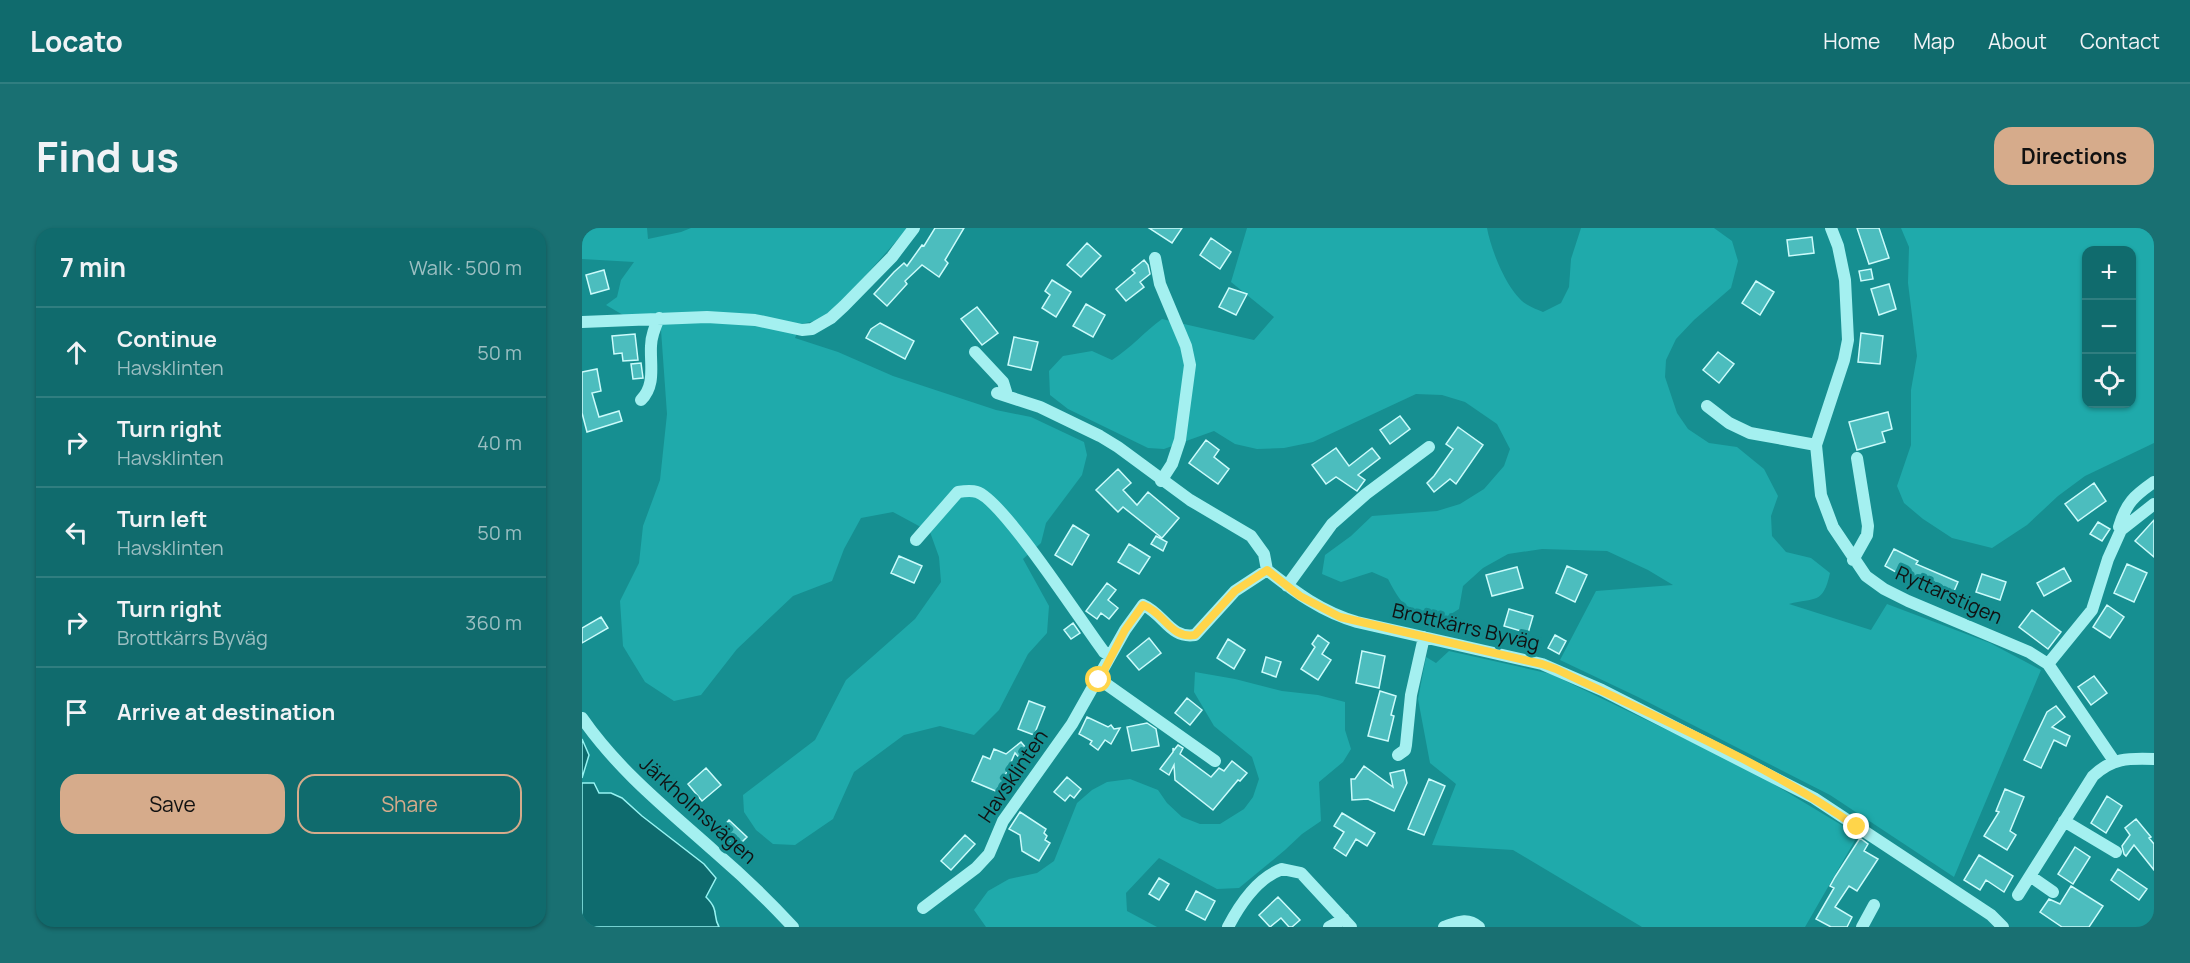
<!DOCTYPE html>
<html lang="en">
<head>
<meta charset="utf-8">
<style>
	:root { --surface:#106b6d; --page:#197072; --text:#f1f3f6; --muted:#9cbfc2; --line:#307e80; --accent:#d6ab8b }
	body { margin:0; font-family:Manrope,sans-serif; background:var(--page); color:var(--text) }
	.controls { position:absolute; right:18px; top:18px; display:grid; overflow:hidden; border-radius:12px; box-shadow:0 2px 4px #0004 }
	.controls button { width:54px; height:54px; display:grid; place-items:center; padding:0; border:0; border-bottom:2px solid var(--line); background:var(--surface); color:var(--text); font:30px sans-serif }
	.stop { position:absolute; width:18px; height:18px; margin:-14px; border:4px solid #ffd54a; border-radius:50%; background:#fff }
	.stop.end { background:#ffd54a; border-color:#fff; box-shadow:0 2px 6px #0008 }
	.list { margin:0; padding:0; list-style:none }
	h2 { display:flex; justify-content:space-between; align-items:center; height:78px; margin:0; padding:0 24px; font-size:26px }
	h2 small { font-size:20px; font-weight:400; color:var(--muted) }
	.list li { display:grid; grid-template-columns:39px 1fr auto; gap:18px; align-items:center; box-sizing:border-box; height:90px; padding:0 24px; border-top:2px solid var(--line) }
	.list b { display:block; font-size:22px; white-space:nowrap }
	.list p { margin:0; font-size:20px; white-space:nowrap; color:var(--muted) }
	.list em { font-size:20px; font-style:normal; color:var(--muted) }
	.actions { display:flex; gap:12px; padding:18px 24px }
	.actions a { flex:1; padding:14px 0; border:2px solid var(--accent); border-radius:18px; text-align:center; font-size:21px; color:var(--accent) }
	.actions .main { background:var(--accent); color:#111 }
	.icon { flex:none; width:33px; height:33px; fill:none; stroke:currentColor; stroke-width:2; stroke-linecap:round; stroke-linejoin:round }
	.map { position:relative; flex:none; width:1572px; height:699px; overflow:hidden; border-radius:18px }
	header { display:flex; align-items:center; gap:36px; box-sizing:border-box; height:84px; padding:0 30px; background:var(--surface); border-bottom:2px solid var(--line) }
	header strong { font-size:28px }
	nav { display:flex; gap:33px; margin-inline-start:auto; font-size:21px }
	.intro { display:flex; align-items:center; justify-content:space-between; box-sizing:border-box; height:144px; padding:0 36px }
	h1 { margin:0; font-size:42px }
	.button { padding:15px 27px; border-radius:18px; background:var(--accent); color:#111; font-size:21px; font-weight:700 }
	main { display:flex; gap:36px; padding:0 36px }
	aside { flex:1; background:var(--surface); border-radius:18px; box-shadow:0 2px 4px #0004 }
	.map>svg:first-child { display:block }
</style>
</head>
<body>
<header>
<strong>Locato</strong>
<nav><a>Home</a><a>Map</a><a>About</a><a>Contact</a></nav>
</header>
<div class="intro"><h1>Find us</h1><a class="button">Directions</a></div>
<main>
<aside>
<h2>7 min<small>Walk · 500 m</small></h2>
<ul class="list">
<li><svg class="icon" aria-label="ahead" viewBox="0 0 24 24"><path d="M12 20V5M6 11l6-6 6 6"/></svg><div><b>Continue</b><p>Havsklinten</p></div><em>50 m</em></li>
<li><svg class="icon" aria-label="right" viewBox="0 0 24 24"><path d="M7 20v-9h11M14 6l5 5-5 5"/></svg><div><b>Turn right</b><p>Havsklinten</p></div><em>40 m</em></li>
<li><svg class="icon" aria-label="left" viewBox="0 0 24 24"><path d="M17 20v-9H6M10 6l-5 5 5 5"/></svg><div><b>Turn left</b><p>Havsklinten</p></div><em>50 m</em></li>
<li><svg class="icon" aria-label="right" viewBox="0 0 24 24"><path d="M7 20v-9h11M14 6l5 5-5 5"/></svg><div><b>Turn right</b><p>Brottkärrs Byväg</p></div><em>360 m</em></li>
<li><svg class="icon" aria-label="arrive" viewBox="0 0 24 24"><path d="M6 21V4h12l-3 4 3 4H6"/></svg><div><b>Arrive at destination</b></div></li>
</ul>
<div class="actions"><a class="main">Save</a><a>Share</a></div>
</aside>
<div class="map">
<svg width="1572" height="699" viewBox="0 0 1572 699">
	<rect width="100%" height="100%" fill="#168f91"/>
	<path fill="#1faaab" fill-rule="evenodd" d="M0,0H65L66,11L99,4L109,0H326L258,76L237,92L219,96L213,110L256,124L311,148L414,182L449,189L502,214L505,227L500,247L464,295L459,315L441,331L467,378L465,405L446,426L417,482L392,507L358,498L322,507L272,544L251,591L213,617L191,616L174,602L162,584L161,567L233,512L264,452L333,391L359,354L357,329L348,304L311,284L279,290L262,321L250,353L211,368L155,421L119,467L92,473L63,454L41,418L38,373L57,335L61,298L78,252L85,186L78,88L41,87L24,77L35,69L39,52L52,34L0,31Z
		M665,0H905C909,22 925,63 944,76C949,79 956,82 961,84L979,75L987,59L989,31L999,0H1132L1150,13L1156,33L1149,60L1112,92L1094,111L1084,132L1083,149L1095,185L1106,201L1127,215L1155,219L1182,241L1196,268L1189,288L1190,308L1204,324L1229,330L1248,345C1241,377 1233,369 1207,376L1289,402L1305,376L1408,415L1459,442L1372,649L1248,567L1056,469L978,432L1014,363L1091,357L1066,342L1025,323L960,321L926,326L901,340L881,358L877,381L861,391C827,383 822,382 806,351L790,344L759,354L740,346L743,327L769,308L790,288L855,283L878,276L902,261L922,238L928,221L915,196L883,174L860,167L834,166L731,214L702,220L675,221L653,216L632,203L582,221L566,220L486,181L468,167L467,143L481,128L510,123L530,132C549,120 562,104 580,91L672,112L692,89L649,54Z
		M1319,0H1572V215L1503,248L1476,268L1445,297L1410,320L1370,310L1341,291L1322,275L1315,258L1329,217V162L1335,128L1326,55L1327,19ZM1504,22H1550V176H1504Z
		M867,423L969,446L1168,542L1276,607L1223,699H1060L931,622L850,617L874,556L848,535L836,471L844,429L854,435Z
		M613,444L653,451L700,463L736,467L763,474V502L769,521L761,534L737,554L739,593L720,606L703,622L657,660L635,661L577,630L544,665L545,683L575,699H404L392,682L406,663L427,651L455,645L472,633L495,575L510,562L525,554L548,551L576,562L585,575L600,589L618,596H638L662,581L671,569L677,551L670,529L632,498L612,464Z"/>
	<path fill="#0e6b6e" stroke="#96f3f2" stroke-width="1.5" d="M0,511L7,527L0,550Z
		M0,555H12L17,565H29L40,570L60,588L122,636L134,650L124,669C138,683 130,687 137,699H0Z"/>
	<path fill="#4cbdbe" stroke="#cbfbfb" stroke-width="1.5" d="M353,0H382L363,32L366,35L357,49L340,37L323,53L325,56L305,78L292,66L312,44L322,35L325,38L340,17L342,18Z
		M567,0H600L590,15Z
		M1275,0H1297L1307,30L1287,36Z
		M1230,9L1232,25L1207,28L1205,12Z
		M629,10L649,24L638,41L618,27Z
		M505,15L519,28L499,49L485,37Z
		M562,32L566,37L568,46L558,54L562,59L544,73L534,61L553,45L550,42Z
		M1289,41L1291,51L1279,53L1277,43Z
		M22,42L27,61L9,66L4,47Z
		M470,52L489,64L474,89L460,80L468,67L463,63Z
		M1174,53L1192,64L1178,87L1160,75Z
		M1307,56L1314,81L1297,87L1289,61Z
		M647,60L665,66L654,87L637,79Z
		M504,76L523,87L511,109L491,98Z
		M395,79L416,105L400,117L379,91Z
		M298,95L332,113L323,131L284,110L289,101Z
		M1279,105L1301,108L1298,136L1276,134Z
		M53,106L56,132L41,133L40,125L32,126L30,108Z
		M432,109L456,114L449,142L426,137Z
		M1136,124L1152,136L1137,155L1121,142Z
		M59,135L61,150L51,151L49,136Z
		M15,141L19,163L10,165L17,189L37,183L40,193L5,204L0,185V144Z
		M1306,184L1310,201L1300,204L1303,214L1275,222L1267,194Z
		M818,188L828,201L808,216L798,202Z
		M876,199L901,217L874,256L868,251L852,264L845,255L852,248L871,221L864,216Z
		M624,212L637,222L632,229L647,241L636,256L607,235Z
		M754,220L767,238L790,220L798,230L776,247L783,252L775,263L754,249L744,256L730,237Z
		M536,241L549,255L541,262L555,277L566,264L597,290L580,310L541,279L536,284L514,262Z
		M1512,255L1524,273L1496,293L1483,276Z
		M1572,292V329L1553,313Z
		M1516,294L1528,301L1520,313L1508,306Z
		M491,297L507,307L490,337L473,327Z
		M574,308L585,314L581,323L569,316Z
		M547,316L568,329L557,346L536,334Z
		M1312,321L1336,333L1334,336L1376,354L1369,370L1339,358L1303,338Z
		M317,328L340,338L332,355L309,345Z
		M1545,336L1565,345L1552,374L1532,365Z
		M985,338L1005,347L993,374L974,365Z
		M935,339L941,360L910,368L904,347Z
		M1482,340L1489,353L1462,368L1455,355Z
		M1400,346L1424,354L1418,372L1394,364Z
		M525,355L534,362L526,372L536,380L527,391L519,385L515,391L504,383Z
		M1525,377L1542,389L1528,410L1511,399Z
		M927,381L951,388L946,405L922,398Z
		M1450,382L1479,404L1466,421L1437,399Z
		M19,389L26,400L0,415V400Z
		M491,395L498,405L489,411L482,402Z
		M736,407L747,415L740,426L749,432L736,452L719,441L733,419L730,416Z
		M973,407L984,413L977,426L966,420Z
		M567,410L579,425L557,442L545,428Z
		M646,411L663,422L652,441L635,430Z
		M780,423L803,428L797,460L774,455Z
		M684,429L699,434L694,449L680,444Z
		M1512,448L1525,465L1509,477L1496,459Z
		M798,463L814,468L809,487L812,488L806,513L786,508Z
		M605,470L620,482L608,497L593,485Z
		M447,473L463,479L452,507L436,501Z
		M1474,478L1483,489L1470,499L1488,508L1484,518L1472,512L1459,540L1442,532L1465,484Z
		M505,489L526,499L529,497L532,501L538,500L529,516L523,512L516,522L508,516L510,513L497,506Z
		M565,495L574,501L577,518L550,523L545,499Z
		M439,514L449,526L440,533L433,525L416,564L390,553L401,528L408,531L412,521L424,526Z
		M596,517L601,520L598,526L629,549L637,540L642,543L650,533L665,545L658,553L656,552L631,582L593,552L592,537L587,547L578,541L591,524V520L592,522Z
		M782,538L811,559L808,545L822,542L825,555L812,583L786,571L770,572L769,551H773Z
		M124,540L139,557L120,573L106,556Z
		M485,549L499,561L492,570L488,567L483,573L472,564Z
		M847,551L863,558L842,607L826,601Z
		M1423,561L1442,569L1428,603L1434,607L1425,622L1402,608L1417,584L1414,583Z
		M1525,568L1540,578L1524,605L1509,595Z
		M438,584L464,601L462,605L465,608L463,612L468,615L457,633L440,623L438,607L427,601Z
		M760,585L793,605L785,618L774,611L764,628L752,620L762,604L752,598Z
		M1554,591L1569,609L1567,610L1572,616V642L1552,617L1544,628L1542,626L1540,618L1548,607L1543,600Z
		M147,592L165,609L154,620L137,603Z
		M383,607L393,616L369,642L359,633Z
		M1278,610L1286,616L1282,623L1296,631L1275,663L1267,658L1253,679L1270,689L1265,699H1249L1234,691L1252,660L1248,658L1253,649Z
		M1493,619L1508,629L1491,656L1476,646Z
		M1397,627L1431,648L1422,664L1404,652L1398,662L1382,652Z
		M1536,641L1565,661L1557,672L1529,652Z
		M577,650L587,656L577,672L567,666Z
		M1489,658L1521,678L1507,699H1480L1458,684L1467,671L1478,676Z
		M614,663L633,673L623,692L604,682Z
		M696,669L718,692L710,699H707L699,690L688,699L677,687Z"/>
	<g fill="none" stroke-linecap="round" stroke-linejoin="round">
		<path stroke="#a4f0f0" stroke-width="12" d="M1249,0L1256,18L1263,52L1266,112L1262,132L1234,217L1239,267L1251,299L1284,348L1302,361L1326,373L1447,424L1466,436L1532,533
			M573,30L578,56L604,118L608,137L598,212L590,236L579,253
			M0,94L125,89L173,92L220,102L230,101L249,90L262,78L310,29L332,0
			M393,124L421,154L425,167
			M415,165L458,179L518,208L536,219L608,272L669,308L682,326L685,342C713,364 740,384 775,394L960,436L1020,462L1232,570L1409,687L1421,699
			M59,172C74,157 68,137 69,118C69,108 73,99 77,90
			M1125,178L1147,195L1168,205L1234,217
			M1539,302L1537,299C1544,275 1552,268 1572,254
			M334,312L376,264C382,263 389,262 395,264C421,272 500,395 522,424L528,428
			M1271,332L1285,307L1286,298L1275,230
			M705,358L750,296L784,266L847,219
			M1466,436L1510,382L1526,331L1539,302L1572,276
			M517,451L633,533
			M0,490C36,542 85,581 132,623C160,647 186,672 211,699
			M816,527L823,522L824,517L829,467L842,409
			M1482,593L1534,624
			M1448,648L1471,664
			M1436,667L1511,548C1530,530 1546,530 1572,531
			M341,680L394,640L407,626L421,593L490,496L543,402L561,377C582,386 588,411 613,407L653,363L685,342
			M646,699C658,676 675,650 700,641L719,645L769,699
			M747,699L762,691
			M862,699C876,694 885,689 897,699
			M1280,699L1292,677"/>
	</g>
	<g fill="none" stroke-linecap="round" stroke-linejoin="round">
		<path stroke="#ffd54a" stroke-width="8" d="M517,452L543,402L561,377C583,385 588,411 613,407L653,363L685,342L718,368L758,389L960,436L974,441C1075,490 1182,534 1275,599"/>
	</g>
	<g text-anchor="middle" stroke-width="6" stroke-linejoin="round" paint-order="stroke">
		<g font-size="20" fill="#111" stroke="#168f91">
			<text transform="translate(1367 367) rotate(24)" y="7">Ryttarstigen</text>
			<text transform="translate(884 399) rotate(13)" y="7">Brottkärrs Byväg</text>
			<text transform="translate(431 548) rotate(-56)" y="7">Havsklinten</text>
			<text transform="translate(116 582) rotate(42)" y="7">Järkholmsvägen</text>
		</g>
	</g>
</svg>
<div class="controls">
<button>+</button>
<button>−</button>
<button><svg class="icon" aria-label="locate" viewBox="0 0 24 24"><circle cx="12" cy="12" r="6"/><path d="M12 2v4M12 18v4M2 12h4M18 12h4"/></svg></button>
</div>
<div class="stop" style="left:517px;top:452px"></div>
<div class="stop end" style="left:1275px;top:599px"></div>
</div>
</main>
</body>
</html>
